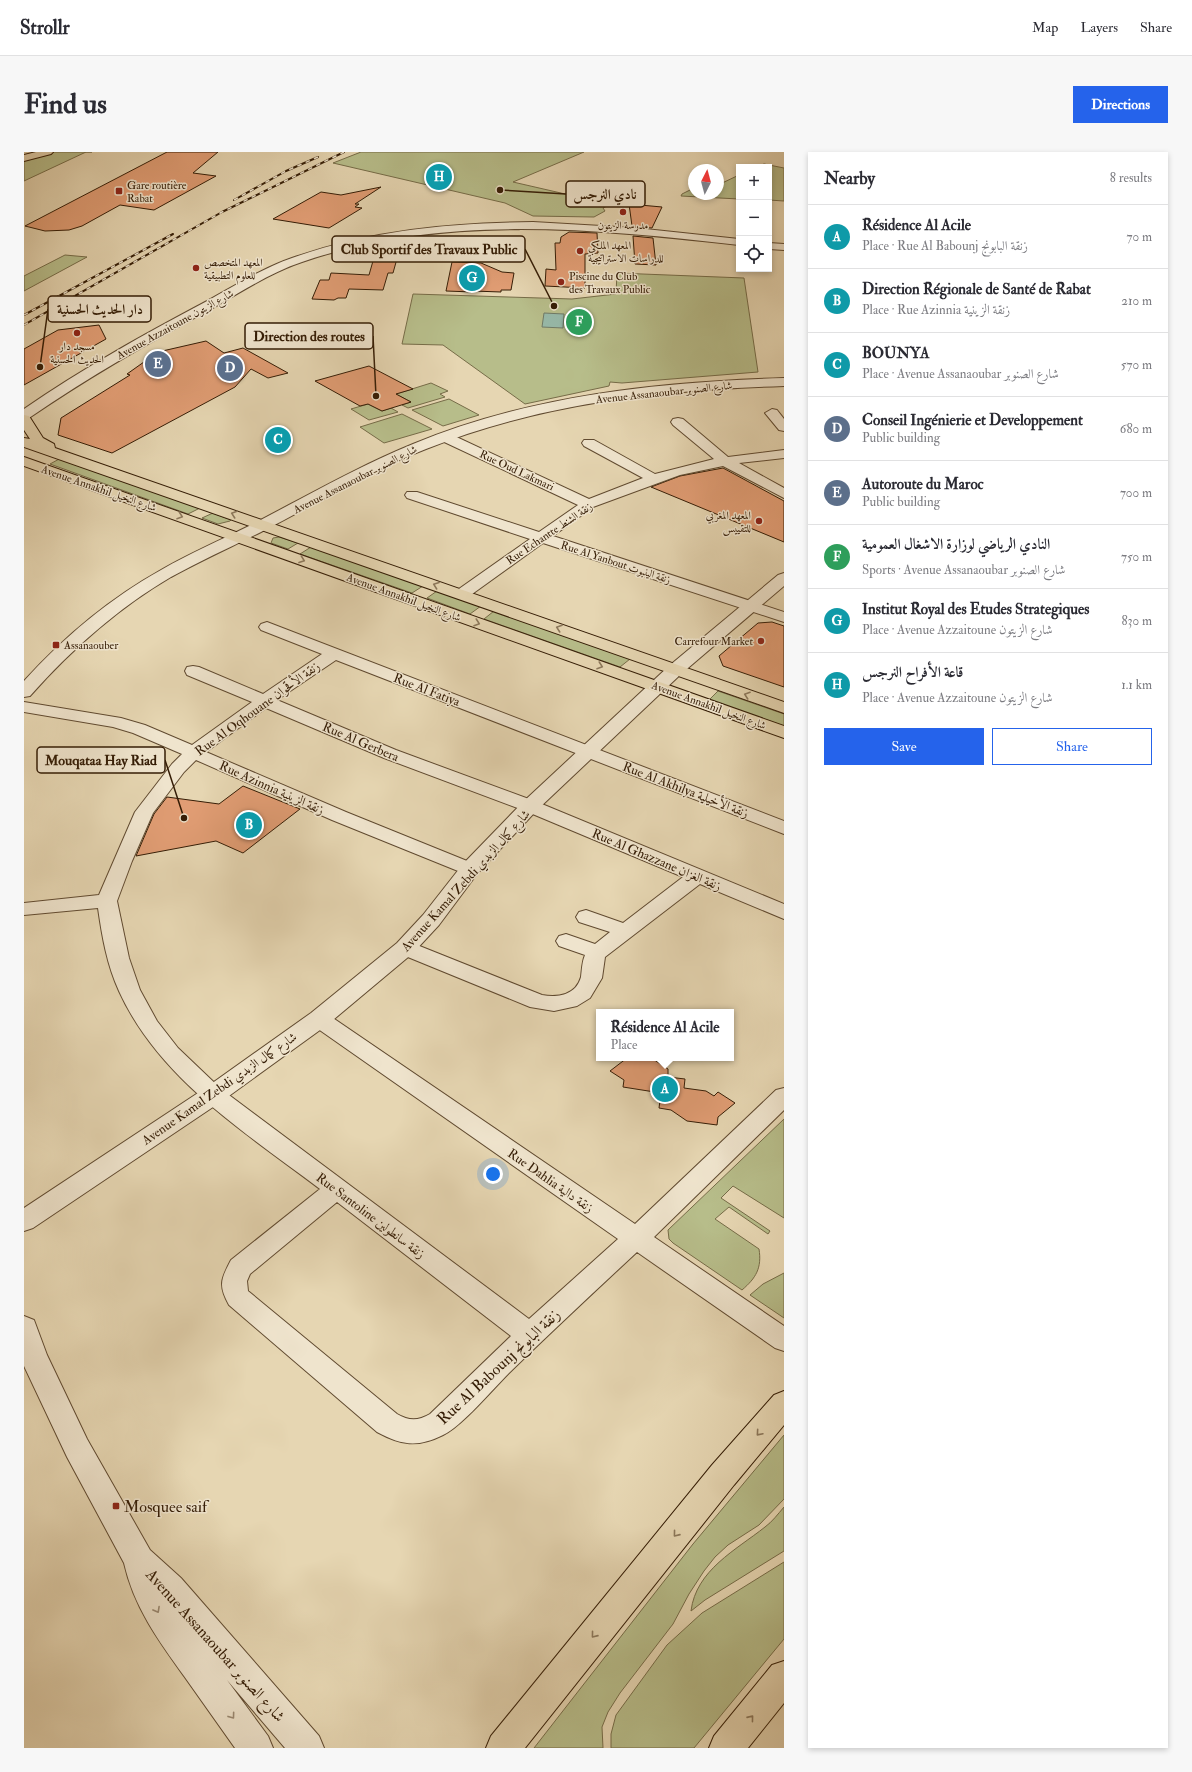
<!DOCTYPE html>
<html lang="en">
<head>
<meta charset="utf-8">
<style>
	:root { --surface:#fff; --page:#f7f7f7; --text:#2b2b33; --muted:#7c7c81; --line:#e1e1e2; --accent:#2563eb }
	body { margin:0; font-family:"IM FELL Double Pica",Amiri,serif; background:var(--page); color:var(--text) }
	.controls { position:absolute; right:12px; top:12px; display:grid; overflow:hidden; border-radius:0px; box-shadow:0 2px 6px #0003 }
	.controls button { width:36px; height:36px; display:grid; place-items:center; padding:0; border:0; border-bottom:1px solid var(--line); background:var(--surface); color:var(--text); font:20px sans-serif }
	.compass { position:absolute; left:664px; top:12px; width:36px; height:36px; border-radius:50%; background:var(--surface); box-shadow:0 2px 6px #0003; rotate:6deg }
	.you { position:absolute; left:469px; top:1022px; width:14px; height:14px; margin:-10px; border:3px solid #fff; border-radius:50%; background:#1a73e8; box-shadow:0 0 0 6px #1a73e833 }
	.badge { display:grid; place-items:center; width:26px; height:26px; border-radius:50%; background:var(--accent); color:#fff; font-size:13px; font-weight:700 }
	.pin { position:absolute; translate:-50% -50%; border:2px solid #fff; box-shadow:0 1px 4px #0006 }
	.popup { position:absolute; left:572px; top:857px; width:138px; height:52px; box-sizing:border-box; display:grid; place-content:center; border-radius:0px; background:var(--surface); filter:drop-shadow(0 1px 3px #0005); font-size:13px; white-space:nowrap; color:var(--muted) }
	.popup b { font-size:15px; color:var(--text) }
	.popup::after { content:''; position:absolute; left:50%; top:100%; margin-left:-8px; border:8px solid transparent; border-top-color:var(--surface) }
	.list { margin:0; padding:0; list-style:none }
	h2 { display:flex; justify-content:space-between; align-items:center; height:52px; margin:0; padding:0 16px; font-size:17px }
	h2 small { font-size:13px; font-weight:400; color:var(--muted) }
	.list li { display:grid; grid-template-columns:26px 1fr auto; gap:12px; align-items:center; box-sizing:border-box; height:64px; padding:0 16px; border-top:1px solid var(--line) }
	.list b { display:block; font-size:15px; white-space:nowrap }
	.list p { margin:0; font-size:13px; white-space:nowrap; color:var(--muted) }
	.list em { font-size:13px; font-style:normal; color:var(--muted) }
	.actions { display:flex; gap:8px; padding:12px 16px }
	.actions a { flex:1; padding:9px 0; border:1px solid var(--accent); border-radius:0px; text-align:center; font-size:14px; color:var(--accent) }
	.actions .main { background:var(--accent); color:#fff }
	.icon { flex:none; width:22px; height:22px; fill:none; stroke:currentColor; stroke-width:2; stroke-linecap:round; stroke-linejoin:round }
	.map { position:relative; flex:none; width:760px; height:1596px; overflow:hidden; border-radius:0px }
	header { display:flex; align-items:center; gap:24px; box-sizing:border-box; height:56px; padding:0 20px; background:var(--surface); border-bottom:1px solid var(--line) }
	header strong { font-size:19px }
	nav { display:flex; gap:22px; margin-inline-start:auto; font-size:14px }
	.intro { display:flex; align-items:center; justify-content:space-between; box-sizing:border-box; height:96px; padding:0 24px }
	h1 { margin:0; font-size:28px }
	.button { padding:10px 18px; border-radius:0px; background:var(--accent); color:#fff; font-size:14px; font-weight:700 }
	main { display:flex; gap:24px; padding:0 24px }
	aside { flex:1; background:var(--surface); border-radius:0px; box-shadow:0 2px 6px #0003 }
	.map>svg:first-child { display:block }
</style>
</head>
<body>
<header>
<strong>Strollr</strong>
<nav><a>Map</a><a>Layers</a><a>Share</a></nav>
</header>
<div class="intro"><h1>Find us</h1><a class="button">Directions</a></div>
<main>
<div class="map">
<svg width="760" height="1596" viewBox="0 0 760 1596">
	<rect width="100%" height="100%" fill="#e6d6b2"/>
	<filter id="stains"><feTurbulence type="fractalNoise" baseFrequency=".005" numOctaves="4"/><feColorMatrix values="0 0 0 0 .2 0 0 0 0 .09 0 0 0 0 .02 0 0 0 .5 -.17"/></filter>
	<radialGradient id="worn" r=".72"><stop offset=".6" stop-color="#630" stop-opacity="0"/><stop offset="1" stop-color="#630" stop-opacity=".3"/></radialGradient>
	<path fill="#b7bd8a" stroke="#766c48" d="M30,0H68H62L0,29V8Z
		M337,0H560L489,30L563,47L560,52L583,54L579,56L581,59L570,65L509,64L481,51L309,11Z
		M740,12L760,16V49L745,48V15H732Z
		M715,23V47L657,44L658,42L670,36V42H694V33Z
		M41,103L63,105L0,139V124Z
		M593,121L720,126L734,220L598,231L586,230L585,234L501,252L419,193L378,192L389,142L548,147L592,142Z
		M407,231L424,239L416,242L421,245L384,256L378,253L387,250L372,242Z
		M425,247L455,263L419,274L388,258Z
		M344,252L358,259L367,256L374,260L345,268L327,257Z
		M378,262L408,277L360,291L336,275Z
		M37,306L176,356L164,362L26,312Z
		M189,361L207,368L206,369L194,372L178,366Z
		M255,385L274,391L264,397L247,391L249,386Z
		M287,395L399,434L388,441L276,402Z
		M413,439L457,454L446,462L403,446Z
		M470,459L606,507L596,515L460,467Z
		M694,539L760,562V574L685,548Z
		M760,967V1066L709,1034L697,1046L746,1079L744,1082L705,1055L691,1067L735,1097C738,1116 732,1126 718,1138L649,1091L645,1087L644,1078Z
		M760,1121V1166L726,1143L739,1132Z
		M760,1283V1347L735,1373L704,1393L691,1405L680,1419L665,1442L649,1472L596,1541L584,1560L578,1575L579,1596H510L669,1392Z
		M760,1355V1399L681,1448L667,1459C672,1418 712,1398 741,1375C748,1370 754,1362 760,1355Z
		M760,1410V1487L670,1596H587V1582L592,1563L643,1493L678,1461Z"/>
	<path fill="#97b9a9" stroke="#6f7a67" d="M520,161L540,162L539,176L518,175Z"/>
	<path fill="#e19d74" stroke="#341c05" d="M143,0H194L169,21L192,24L130,58L96,53L58,74L45,78L21,79L1,74Z
		M357,35L331,52H335L331,55L338,56L305,76L249,67L297,40L317,43Z
		M605,52L638,55L628,76L608,74Z
		M545,80L573,81L574,101L561,102V136L521,134L522,117L532,118L531,91H536L537,85Z
		M609,84L629,86L632,113L611,112Z
		M351,102L374,103L369,121H364L359,138L325,137L322,146H314L310,148L288,147L296,128H305L307,121L345,123Z
		M428,110L457,111L478,120L490,121L487,138H477V140L449,139V140L422,139Z
		M75,173L82,187L0,233V197L34,178Z
		M182,189L200,201L219,196L264,221L244,226L227,217L211,235L88,301L34,283L37,266L106,223L103,222L134,200Z
		M345,214L389,237L372,242L387,250L358,259L344,252L336,254L291,229Z
		M699,316L760,349V390L627,335L656,324Z
		M748,470L760,474V535L699,514L695,504L734,471Z
		M219,634L276,657L219,701L192,689L112,704L130,662L143,645L195,652Z
		M603,906L629,907L644,917V925L661,927L660,936L682,939L690,944L694,940L711,951L694,965L693,973L663,969L647,958L635,956L637,941L599,935L600,928L586,919Z"/>
	<g fill="none" stroke-linecap="round" stroke-linejoin="round">
		<g stroke="#604a30" stroke-width="2">
			<path id="minor" d="M748,257L753,258L760,267V279L755,278L741,261Z
				M654,266L659,267L704,305L760,298V306L715,311L760,336V346L699,314L656,323L569,355L529,384L760,460V470L519,391L444,445H432L430,442L432,439L506,387L383,346L381,343L383,340H393L515,380L554,353L416,288L414,285L416,282H426L565,347L619,326L560,294L558,291L560,288H570L631,322L690,307L649,273L647,270L649,267Z
				M243,470L760,669V682L312,508L253,548L372,598L513,650L760,752V767L676,732L581,805L578,826L566,846L553,854L530,859L506,855L374,801L371,796L374,791L381,789L388,791L518,843C534,846 552,843 557,825C558,817 558,810 561,803L535,794L532,789L535,784L542,782L571,792L586,780L555,770L552,765L555,760L562,758L599,771L659,725L499,658L360,606L242,556L182,600L322,660L453,713L456,717L453,721L446,723L439,721L308,668L172,608L160,620L129,661L108,709L93,749L105,806L116,838L133,869L154,896L197,937L505,1167L594,1087L287,872L284,867L287,862L295,859L303,862L611,1072L752,938L760,936V958L630,1085L760,1174V1199L751,1196L613,1100C570,1140 527,1180 485,1221C469,1237 437,1275 419,1283C393,1296 377,1293 353,1280L205,1153C194,1133 197,1127 207,1108L296,1037C221,980 135,927 95,839C83,813 78,784 74,756L0,763V751L75,743L111,660L148,612L158,602L109,581L89,575L0,560V550L97,566L121,573L168,593L228,550L163,523L161,519L163,515L169,514L175,515L239,542L298,502L237,478L235,475L237,472ZM313,1050L487,1184L406,1262C394,1269 385,1269 373,1262L224,1139L223,1129L226,1122Z"/>
		</g>
		<g stroke="#604a30" stroke-width="2">
			<path id="tertiary" d="M509,70L612,76L715,87V93C569,77 420,61 278,110C248,120 222,137 194,153C129,188 66,224 5,266L0,267V257C59,216 121,182 185,148C212,133 239,116 268,106C346,78 427,71 509,70Z
				M745,91L760,92V98L745,97Z
				M760,226V234C637,238 517,251 402,297C345,319 292,352 237,380C207,395 176,409 147,425C94,456 47,498 6,544L0,545V529C39,486 85,447 137,418C166,401 197,388 227,373C281,345 333,315 389,292C507,243 634,230 760,226Z
				M760,421V434L657,522L513,658L453,722L415,773L389,801L303,873L198,949L9,1076L0,1079V1056L180,937L287,861L373,791L399,763L439,712L499,650L645,514L754,423Z
				M0,1164L10,1168L23,1203L63,1287L126,1398L157,1426L295,1584L300,1596H261L203,1528L244,1584L249,1596H211C194,1572 177,1548 160,1524C134,1488 110,1455 100,1411L43,1305L0,1214Z"/>
		</g>
		<g stroke="#341c05" stroke-width="2">
			<path id="primary" d="M0,263L5,264L19,286L30,292L31,296L760,550V561L0,295V286L6,287L0,278Z
				M0,305L760,574V586L0,314Z
				M760,1239V1273L710,1333L501,1596H462L467,1584L688,1313L750,1243Z
				M760,1509V1551L724,1596H685L690,1584L748,1513Z"/>
		</g>
		<g stroke="#341c05" stroke-width="2">
			<path id="trunk" d="M12,0H29L27,2L0,9V3Z"/>
		</g>
		<use href="#minor" fill="#efe4cd" fill-rule="evenodd"/>
		<use href="#tertiary" fill="#efe4cd" fill-rule="evenodd"/>
		<use href="#primary" fill="#e6d6b2" fill-rule="evenodd"/>
		<use href="#trunk" fill="#e6d6b2" fill-rule="evenodd"/>
		<g stroke="#341c05" stroke-width="2">
			<path id="rail" d="M210,48L262,19L294,5
				M0,163L149,82
				M0,173L198,60L320,0"/>
		</g>
		<use href="#rail" stroke="#efe4cd" stroke-width="1.5" stroke-dasharray="4.5" stroke-linecap="butt"/>
	</g>
	<defs><path id="oneway-chevron" d="M-2-3.5L2.5 0L-2 3.5" fill="none" stroke-width="1.6" stroke-linecap="round" stroke-linejoin="round"/></defs>
	<g stroke="#8d795c">
		<use href="#oneway-chevron" transform="translate(210 362) rotate(-161)"/>
		<use href="#oneway-chevron" transform="translate(156 364) rotate(19)"/>
		<use href="#oneway-chevron" transform="translate(278 408) rotate(20)"/>
		<use href="#oneway-chevron" transform="translate(412 433) rotate(-160)"/>
		<use href="#oneway-chevron" transform="translate(453 471) rotate(19)"/>
		<use href="#oneway-chevron" transform="translate(535 476) rotate(-161)"/>
		<use href="#oneway-chevron" transform="translate(576 514) rotate(19)"/>
		<use href="#oneway-chevron" transform="translate(723 543) rotate(-161)"/>
		<use href="#oneway-chevron" transform="translate(735 1281) rotate(131)"/>
		<use href="#oneway-chevron" transform="translate(652 1382) rotate(129)"/>
		<use href="#oneway-chevron" transform="translate(570 1483) rotate(129)"/>
		<use href="#oneway-chevron" transform="translate(727 1566) rotate(-51)"/>
	</g>
	<g stroke="#9b8a73">
		<use href="#oneway-chevron" transform="translate(133 1458) rotate(61)"/>
		<use href="#oneway-chevron" transform="translate(208 1564) rotate(54)"/>
	</g>
	<g fill="#8f2418" stroke="#efe4cd" stroke-width="1.5">
		<rect x="91" y="35" width="8" height="8" rx="2"/>
		<circle cx="599" cy="60" r="4"/>
		<circle cx="556" cy="99" r="4"/>
		<circle cx="172" cy="116" r="4"/>
		<circle cx="537" cy="130" r="4"/>
		<circle cx="53" cy="181" r="4"/>
		<circle cx="735" cy="369" r="4"/>
		<circle cx="737" cy="489" r="4"/>
		<rect x="28" y="489" width="8" height="8" rx="2"/>
		<rect x="88" y="1350" width="8" height="8" rx="2"/>
	</g>
	<g text-anchor="middle" stroke-width="3" stroke-linejoin="round" paint-order="stroke">
		<g font-size="11" fill="#341c05" stroke="#efe4cd" text-anchor="start">
			<text x="103" y="37">Gare routière<tspan x="103" dy="13">Rabat</tspan></text>
			<text x="599" y="77" text-anchor="middle">مدرسة الزيتون</text>
			<text x="564" y="97">المعهد الملكي<tspan x="564" dy="13">للدراسات الاستراتيجية</tspan></text>
			<text x="180" y="114">المعهد المتخصص<tspan x="180" dy="13">للعلوم التطبيقية</tspan></text>
			<text x="545" y="128">Piscine du Club<tspan x="545" dy="13">des Travaux Public</tspan></text>
			<text x="53" y="198" text-anchor="middle">مسجد دار<tspan x="53" dy="13">الحديث الحسنية</tspan></text>
			<text x="727" y="367" text-anchor="end">المعهد المغربي<tspan x="727" dy="13">للتقييس</tspan></text>
			<text x="729" y="493" text-anchor="end">Carrefour Market</text>
			<text x="40" y="497">Assanaouber</text>
		</g>
		<g font-size="11" fill="#341c05" stroke="#efe4cd">
			<text transform="translate(151 172) rotate(-29)" y="4">Avenue Azzaitoune شارع الزيتون</text>
			<text transform="translate(640 240) rotate(-6)" y="4">Avenue Assanaoubar شارع الصنوبر</text>
			<text transform="translate(493 318) rotate(25)" y="4">Rue Oud Lakmari</text>
			<text transform="translate(331 327) rotate(-27)" y="4">Avenue Assanaoubar شارع الصنوبر</text>
			<text transform="translate(75 336) rotate(19)" y="4">Avenue Annakhil شارع النخيل</text>
			<text transform="translate(525 381) rotate(-34)" y="4">Rue Echantte زنقة الشنط</text>
			<text transform="translate(592 410) rotate(18)" y="4">Rue Al Yanbout زنقة الينبوت</text>
			<text transform="translate(380 445) rotate(20)" y="4">Avenue Annakhil شارع النخيل</text>
			<text transform="translate(685 553) rotate(20)" y="4">Avenue Annakhil شارع النخيل</text>
		</g>
		<g font-size="13" fill="#341c05" stroke="#efe4cd">
			<text transform="translate(403 537) rotate(21)" y="5">Rue Al Fatiya</text>
			<text transform="translate(233 556) rotate(-36)" y="5">Rue Al Oqhouane زنقة الأقحوان</text>
			<text transform="translate(337 589) rotate(23)" y="5">Rue Al Gerbera</text>
			<text transform="translate(248 635) rotate(24)" y="5">Rue Azinnia زنقة الزينية</text>
			<text transform="translate(662 637) rotate(21)" y="5">Rue Al Akhilya زنقة الأخيلية</text>
			<text transform="translate(633 707) rotate(23)" y="5">Rue Al Ghazzane زنقة الغزان</text>
			<text transform="translate(441 728) rotate(-48)" y="5">Avenue Kamal Zebdi شارع كمال الزبدي</text>
			<text transform="translate(195 936) rotate(-35)" y="5">Avenue Kamal Zebdi شارع كمال الزبدي</text>
			<text transform="translate(527 1028) rotate(35)" y="5">Rue Dahlia زنقة دالية</text>
			<text transform="translate(347 1063) rotate(37)" y="5">Rue Santoline زنقة سانطولين</text>
		</g>
		<g font-size="16" fill="#341c05" stroke="#efe4cd">
			<text transform="translate(474 1214) rotate(-43)" y="6">Rue Al Babounj زنقة البابونج</text>
			<text transform="translate(192 1493) rotate(48)" y="6">Avenue Assanaoubar شارع الصنوبر</text>
		</g>
		<g font-size="16" fill="#341c05" stroke="#efe4cd" text-anchor="start">
			<text x="100" y="1360">Mosquee saif</text>
		</g>
	</g>
	<path fill="none" stroke="#341c05" stroke-width="1.5" d="M476 38L542 42M530 154L501 97M16 215L24 157M352 244L349 184M160 666L141 608"/>
	<g fill="#341c05" stroke="#efe4cd" stroke-width="1.5">
		<circle cx="476" cy="38" r="4"/>
		<circle cx="530" cy="154" r="4"/>
		<circle cx="16" cy="215" r="4"/>
		<circle cx="352" cy="244" r="4"/>
		<circle cx="160" cy="666" r="4"/>
	</g>
	<g fill="#efe4cd" stroke="#341c05" stroke-width="1.5">
		<rect x="542" y="29" width="79" height="26" rx="4"/>
		<rect x="308" y="84" width="193" height="26" rx="4"/>
		<rect x="24" y="144" width="103" height="26" rx="4"/>
		<rect x="221" y="171" width="128" height="26" rx="4"/>
		<rect x="13" y="595" width="128" height="26" rx="4"/>
	</g>
	<g font-size="14" text-anchor="middle" font-weight="bold" fill="#341c05">
		<text x="581" y="47">نادي النرجس</text>
		<text x="405" y="102">Club Sportif des Travaux Public</text>
		<text x="76" y="162">دار الحديث الحسنية</text>
		<text x="285" y="189">Direction des routes</text>
		<text x="77" y="613">Mouqataa Hay Riad</text>
	</g>
	<rect width="100%" height="100%" filter="url(#stains)"/>
	<rect width="100%" height="100%" fill="url(#worn)"/>
</svg>
<div class="controls">
<button>+</button>
<button>−</button>
<button><svg class="icon" aria-label="locate" viewBox="0 0 24 24"><circle cx="12" cy="12" r="6"/><path d="M12 2v4M12 18v4M2 12h4M18 12h4"/></svg></button>
</div>
<svg class="compass" viewBox="-18 -18 36 36"><path d="M0-13l5 13h-10z" fill="#e53935"/><path d="M0 13l5-13h-10z" fill="#7c7c81"/></svg>
<div class="you"></div>
<div class="pin badge" style="left:641px;top:937px;background:#0f9aa8">A</div>
<div class="popup"><b>Résidence Al Acile</b>Place</div>
<div class="pin badge" style="left:225px;top:673px;background:#0f9aa8">B</div>
<div class="pin badge" style="left:254px;top:288px;background:#0f9aa8">C</div>
<div class="pin badge" style="left:206px;top:216px;background:#5c6f8a">D</div>
<div class="pin badge" style="left:134px;top:212px;background:#5c6f8a">E</div>
<div class="pin badge" style="left:555px;top:170px;background:#2e9e5b">F</div>
<div class="pin badge" style="left:448px;top:126px;background:#0f9aa8">G</div>
<div class="pin badge" style="left:415px;top:25px;background:#0f9aa8">H</div>
</div>
<aside>
<h2>Nearby<small>8 results</small></h2>
<ul class="list">
<li><span class="badge" style="background:#0f9aa8">A</span><div><b>Résidence Al Acile</b><p>Place · Rue Al Babounj زنقة البابونج</p></div><em>70 m</em></li>
<li><span class="badge" style="background:#0f9aa8">B</span><div><b>Direction Régionale de Santé de Rabat</b><p>Place · Rue Azinnia زنقة الزينية</p></div><em>210 m</em></li>
<li><span class="badge" style="background:#0f9aa8">C</span><div><b>BOUNYA</b><p>Place · Avenue Assanaoubar شارع الصنوبر</p></div><em>570 m</em></li>
<li><span class="badge" style="background:#5c6f8a">D</span><div><b>Conseil Ingénierie et Developpement</b><p>Public building</p></div><em>680 m</em></li>
<li><span class="badge" style="background:#5c6f8a">E</span><div><b>Autoroute du Maroc</b><p>Public building</p></div><em>700 m</em></li>
<li><span class="badge" style="background:#2e9e5b">F</span><div><b>النادي الرياضي لوزارة الاشغال العمومية</b><p>Sports · Avenue Assanaoubar شارع الصنوبر</p></div><em>750 m</em></li>
<li><span class="badge" style="background:#0f9aa8">G</span><div><b>Institut Royal des Etudes Strategiques</b><p>Place · Avenue Azzaitoune شارع الزيتون</p></div><em>830 m</em></li>
<li><span class="badge" style="background:#0f9aa8">H</span><div><b>قاعة الأفراح النرجس</b><p>Place · Avenue Azzaitoune شارع الزيتون</p></div><em>1.1 km</em></li>
</ul>
<div class="actions"><a class="main">Save</a><a>Share</a></div>
</aside>
</main>
</body>
</html>
